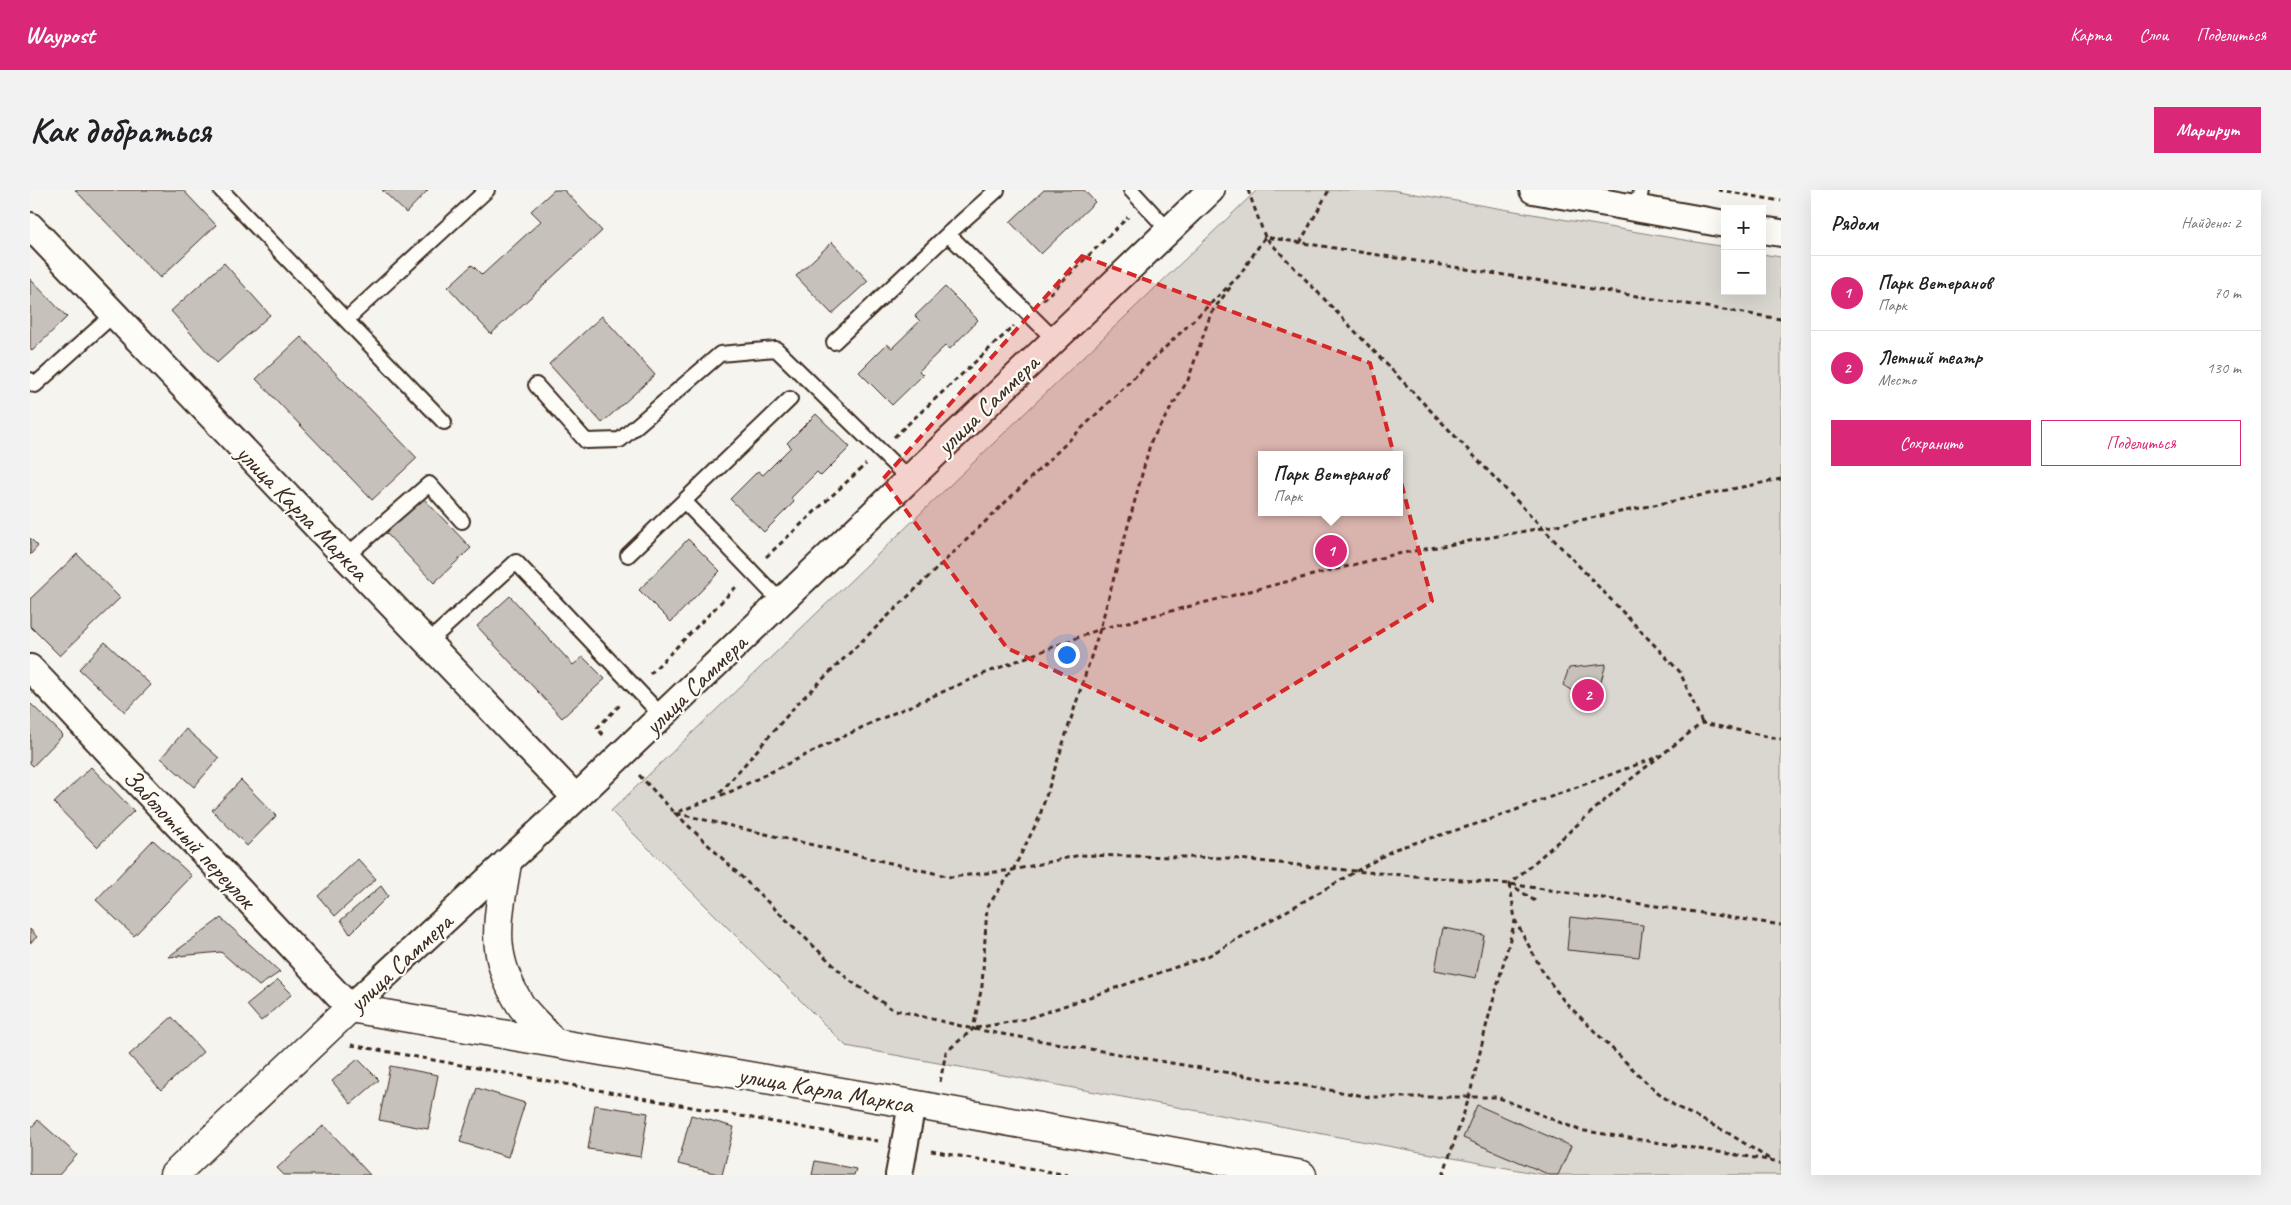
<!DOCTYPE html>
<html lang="ru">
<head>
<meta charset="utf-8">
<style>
	:root { --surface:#fff; --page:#f2f2f2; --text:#202124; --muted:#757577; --line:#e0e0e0; --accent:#db2777 }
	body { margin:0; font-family:Caveat,sans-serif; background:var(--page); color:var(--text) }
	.controls { position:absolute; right:15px; top:15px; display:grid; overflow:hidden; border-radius:0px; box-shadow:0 5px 20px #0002 }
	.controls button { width:45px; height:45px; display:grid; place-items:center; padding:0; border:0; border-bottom:1px solid var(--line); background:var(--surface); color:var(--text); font:25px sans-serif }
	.you { position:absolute; left:1036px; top:464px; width:18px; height:18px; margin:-12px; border:4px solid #fff; border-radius:50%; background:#1a73e8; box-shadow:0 0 0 8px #1a73e833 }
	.badge { display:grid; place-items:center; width:32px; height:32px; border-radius:50%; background:var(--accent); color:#fff; font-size:16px; font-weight:700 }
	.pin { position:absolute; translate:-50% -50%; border:2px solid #fff; box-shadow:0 1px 5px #0006 }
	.popup { position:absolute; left:1228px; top:261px; width:145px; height:65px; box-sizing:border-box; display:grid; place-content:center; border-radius:0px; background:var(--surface); filter:drop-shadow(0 1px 4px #0005); font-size:16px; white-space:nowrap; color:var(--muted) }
	.popup b { font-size:19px; color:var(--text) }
	.popup::after { content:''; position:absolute; left:50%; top:100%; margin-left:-10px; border:10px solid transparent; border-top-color:var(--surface) }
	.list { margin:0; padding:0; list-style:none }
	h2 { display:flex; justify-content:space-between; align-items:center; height:65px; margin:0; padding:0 20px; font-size:21px }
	h2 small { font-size:16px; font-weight:400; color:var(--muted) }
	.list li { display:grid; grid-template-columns:32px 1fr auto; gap:15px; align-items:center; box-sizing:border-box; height:75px; padding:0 20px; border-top:1px solid var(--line) }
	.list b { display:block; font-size:19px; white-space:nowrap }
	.list p { margin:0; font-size:16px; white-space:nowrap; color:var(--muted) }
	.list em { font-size:16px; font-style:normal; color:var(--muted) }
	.actions { display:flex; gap:10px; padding:15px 20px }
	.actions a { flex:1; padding:11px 0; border:1px solid var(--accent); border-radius:0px; text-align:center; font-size:18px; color:var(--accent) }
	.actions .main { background:var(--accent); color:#fff }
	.map { position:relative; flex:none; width:1751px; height:985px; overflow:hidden; border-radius:0px }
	header { display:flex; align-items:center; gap:30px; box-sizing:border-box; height:70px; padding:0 25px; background:var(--accent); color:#fff }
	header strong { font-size:24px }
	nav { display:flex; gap:28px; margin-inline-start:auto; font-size:18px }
	.intro { display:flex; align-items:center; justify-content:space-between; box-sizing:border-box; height:120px; padding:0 30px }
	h1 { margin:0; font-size:35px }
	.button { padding:12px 22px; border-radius:0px; background:var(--accent); color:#fff; font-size:18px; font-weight:700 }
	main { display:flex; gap:30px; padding:0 30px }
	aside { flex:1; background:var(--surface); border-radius:0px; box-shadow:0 5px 20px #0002 }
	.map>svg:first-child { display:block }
</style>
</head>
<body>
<header>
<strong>Waypost</strong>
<nav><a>Карта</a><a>Слои</a><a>Поделиться</a></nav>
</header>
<div class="intro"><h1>Как добраться</h1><a class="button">Маршрут</a></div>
<main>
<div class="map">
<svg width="1751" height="985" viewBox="0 0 1751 985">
	<rect width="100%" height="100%" fill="#f5f4ee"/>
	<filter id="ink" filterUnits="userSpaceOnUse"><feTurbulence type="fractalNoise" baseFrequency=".02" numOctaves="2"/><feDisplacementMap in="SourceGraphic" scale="10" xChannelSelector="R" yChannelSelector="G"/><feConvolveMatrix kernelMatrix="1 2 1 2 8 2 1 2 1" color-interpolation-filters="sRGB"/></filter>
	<g filter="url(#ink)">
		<path fill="#dad6d0" stroke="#8a8077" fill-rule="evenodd" d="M1227,0H1362L1695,57V101H1732V64L1751,67V985H1515L816,856L581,621ZM1232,265H1370V322H1232Z"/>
		<path fill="#c7c1bb" stroke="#3b2a1e" d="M45,0H153L186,35L130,88Z
			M352,0H398L376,23Z
			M524,0H534L572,41L461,144L418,97L442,75L452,85L511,31L501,21Z
			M1014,0H1054L1065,12L1011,64L980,32Z
			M802,52L838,91L802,124L766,86Z
			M194,73L240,125L187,173L141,121Z
			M0,89L37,127L2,161L0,158Z
			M915,97L948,130L920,159L916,155L889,181L893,185L862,215L829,182L857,154L862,158L890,131L885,126Z
			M572,126L625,185L572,233L519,174Z
			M271,147L387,268L342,310L226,189Z
			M786,224L820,257L791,286L787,282L761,308L764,312L734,342L700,309L728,281L733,285L761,257L757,253Z
			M393,308L441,358L404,393L356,343Z
			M0,348L8,356L0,365Z
			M658,349L690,381L641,432L609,400Z
			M47,364L90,408L30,466L0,436V409Z
			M480,406L543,475L553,467L575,489L532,528L447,436Z
			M75,452L121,495L95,522L49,479Z
			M1576,474L1564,515L1533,495L1539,478Z
			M0,513L33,545L3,576L0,573Z
			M156,539L189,568L164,597L131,568Z
			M61,577L104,621L67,657L24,613Z
			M211,590L246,626L217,656L182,620Z
			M123,650L162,686L104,746L66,710Z
			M328,669L346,689L305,726L288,706Z
			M351,696L358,706L320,744L311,730Z
			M1540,727L1613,735L1609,767L1537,760Z
			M191,728L250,782L229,796L191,762L138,767Z
			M1413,738L1454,745L1446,788L1405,780Z
			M0,739L7,747L0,753Z
			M248,790L262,804L231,831L217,815Z
			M142,827L173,862L131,900L99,865Z
			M328,869L349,890L321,914L302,891Z
			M360,876L408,885L398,939L349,930Z
			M447,898L495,913L478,967L430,952Z
			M565,915L618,923L611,967L558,959Z
			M1447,915L1541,956L1528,985H1520L1433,948Z
			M661,925L704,937L692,985L648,974Z
			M8,930L47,965L29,985H0V939Z
			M294,935L340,985H254L247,978Z
			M785,971L826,979L824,985H782Z"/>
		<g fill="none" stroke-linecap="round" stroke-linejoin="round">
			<g stroke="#3b2a1e" stroke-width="18">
				<path id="service" d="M191,0L414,232
					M1101,0L1139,41
					M1608,19L1611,0
					M918,44L967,0
					M316,130L457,0
					M804,152L918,44L1025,150
					M0,190L5,195L84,124
					M506,195L556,251L590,250L690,164L746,159L879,289
					M654,311L760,209
					M598,365L654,311L751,412
					M315,367L399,294L432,331
					M397,453L486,372L632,526"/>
			</g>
			<g stroke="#3b2a1e" stroke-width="30">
				<path id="minor" d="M1503,0L1695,34
					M0,36L546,608
					M1732,40L1751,43
					M0,478L320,818L546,608L1181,0
					M869,985L882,914"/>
			</g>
			<g stroke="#3b2a1e" stroke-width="31">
				<path id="tertiary" d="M477,673C468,730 458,762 490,814C499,828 514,839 523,852
					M144,985L320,818L882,914L1272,985"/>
			</g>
			<path stroke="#3b2a1e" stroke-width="3" stroke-dasharray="5 4" stroke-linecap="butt" d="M1218,0L1235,47L1751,129
				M1688,0L1751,11
				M1270,53L1299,0
				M1013,110L1098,27
				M864,247L984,136
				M1751,289L1512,338L1362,365L1070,439L958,482L839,534L702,601L645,623L819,790L862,819L943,839L1340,907H1467L1549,940L1751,972
				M736,367L836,274
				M620,484L707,396
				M573,545L567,538L591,514
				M609,585L645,623L921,687L983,680L1050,665L1200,668L1325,681L1480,694L1751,735
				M690,603L768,513L1209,86L1235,47L1650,482L1672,533
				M1480,694L1485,730L1514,784L1534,811L1620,896L1645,916L1698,943L1741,970
				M1505,711L1480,694L1582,604L1672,533L1751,549
				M946,838L996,829L1178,766L1365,659L1459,630L1630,566
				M321,855L848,951
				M910,892L916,862L943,839L952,796L957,717L983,680L1009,628L1070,439L1121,251L1158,190L1181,123L1202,95
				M901,961L1038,985
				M1413,985L1439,908L1457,833L1485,731"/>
			<use href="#service" stroke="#fdfcf7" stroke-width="14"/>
			<use href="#minor" stroke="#fdfcf7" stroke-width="26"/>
			<use href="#tertiary" stroke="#fdfcf7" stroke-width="28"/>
		</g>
	</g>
	<path fill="#d62828" fill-opacity="0.2" stroke="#d62828" stroke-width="4" stroke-dasharray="10 6" stroke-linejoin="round" d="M1052,66L1340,173L1402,411L1171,550L977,458L853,289Z"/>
	<g text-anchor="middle" stroke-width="4.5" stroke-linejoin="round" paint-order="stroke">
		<g font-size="25" fill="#3b2a1e" stroke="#fdfcf7">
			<text transform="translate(957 214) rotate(-44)" y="9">улица Саммера</text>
			<text transform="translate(273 322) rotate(46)" y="9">улица Карла Маркса</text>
			<text transform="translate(665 494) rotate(-44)" y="9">улица Саммера</text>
			<text transform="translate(160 648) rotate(47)" y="9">Заболотный переулок</text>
			<text transform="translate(370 772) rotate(-43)" y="9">улица Саммера</text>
			<text transform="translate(796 899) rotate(10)" y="9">улица Карла Маркса</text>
		</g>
	</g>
</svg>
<div class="controls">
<button>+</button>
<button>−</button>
</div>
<div class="you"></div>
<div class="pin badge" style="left:1301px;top:361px">1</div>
<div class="popup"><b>Парк Ветеранов</b>Парк</div>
<div class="pin badge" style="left:1558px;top:505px">2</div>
</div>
<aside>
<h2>Рядом<small>Найдено: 2</small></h2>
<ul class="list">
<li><span class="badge">1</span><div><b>Парк Ветеранов</b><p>Парк</p></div><em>70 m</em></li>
<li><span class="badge">2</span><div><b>Летний театр</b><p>Место</p></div><em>130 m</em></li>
</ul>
<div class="actions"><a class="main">Сохранить</a><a>Поделиться</a></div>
</aside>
</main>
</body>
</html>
